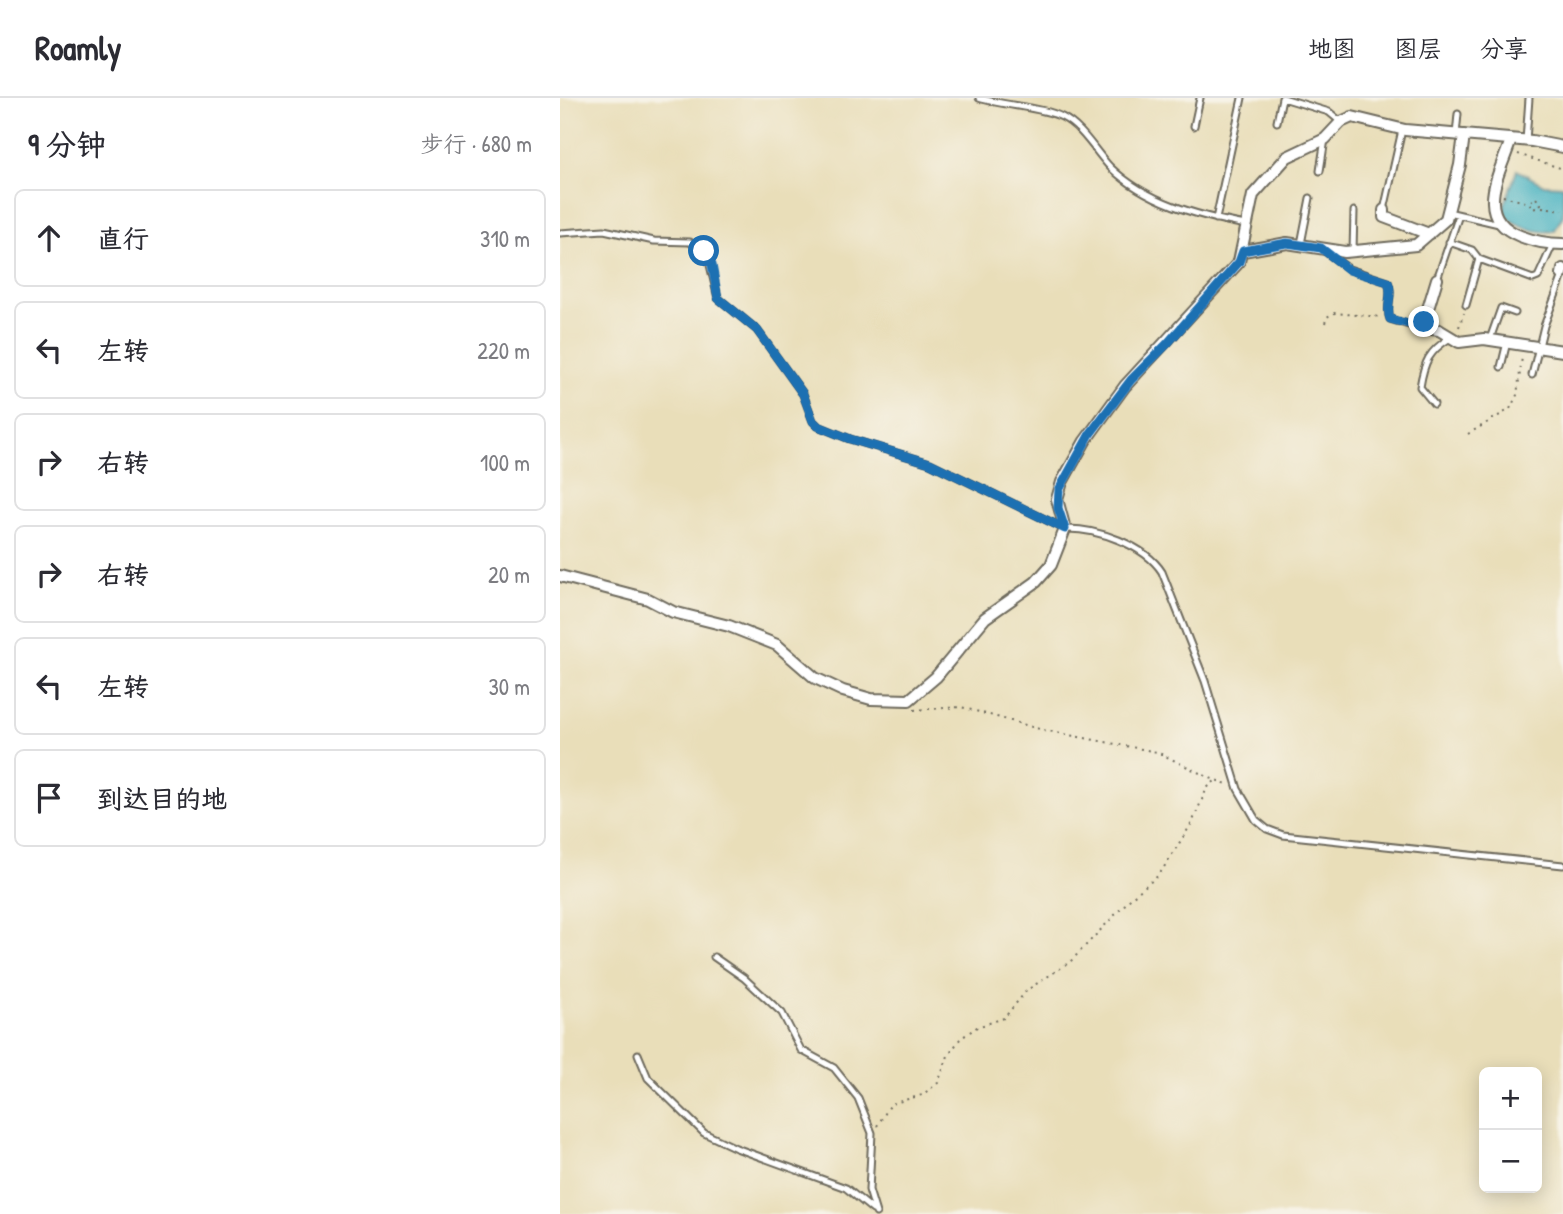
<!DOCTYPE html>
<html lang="zh">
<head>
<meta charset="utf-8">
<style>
	:root { --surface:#fff; --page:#f7f7f7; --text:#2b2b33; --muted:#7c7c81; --line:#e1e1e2 }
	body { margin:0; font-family:"Patrick Hand","LXGW WenKai TC",sans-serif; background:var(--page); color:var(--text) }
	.controls { position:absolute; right:21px; bottom:21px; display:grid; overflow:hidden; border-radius:10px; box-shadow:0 4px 18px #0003 }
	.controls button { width:63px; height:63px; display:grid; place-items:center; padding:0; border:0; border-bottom:2px solid var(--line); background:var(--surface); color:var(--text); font:35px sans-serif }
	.stop { position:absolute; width:21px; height:21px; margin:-16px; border:5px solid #1f6fb2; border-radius:50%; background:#fff }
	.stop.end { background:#1f6fb2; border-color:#fff; box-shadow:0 2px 7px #0008 }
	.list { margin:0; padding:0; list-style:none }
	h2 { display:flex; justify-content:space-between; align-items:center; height:91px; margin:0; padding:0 28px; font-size:30px }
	h2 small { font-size:23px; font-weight:400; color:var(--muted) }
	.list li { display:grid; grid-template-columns:46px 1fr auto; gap:21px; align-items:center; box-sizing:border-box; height:98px; margin:0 14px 14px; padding:0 14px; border:2px solid var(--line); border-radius:10px }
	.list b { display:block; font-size:26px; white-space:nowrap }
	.list em { font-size:23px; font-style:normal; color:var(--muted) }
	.icon { flex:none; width:38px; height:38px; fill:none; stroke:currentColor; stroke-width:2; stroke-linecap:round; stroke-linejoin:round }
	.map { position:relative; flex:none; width:1003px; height:1116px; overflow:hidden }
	header { display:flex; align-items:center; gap:42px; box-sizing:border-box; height:98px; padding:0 35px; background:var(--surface); border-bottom:2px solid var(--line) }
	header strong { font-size:33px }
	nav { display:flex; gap:38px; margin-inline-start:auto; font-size:24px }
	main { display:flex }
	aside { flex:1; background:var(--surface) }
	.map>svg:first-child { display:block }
</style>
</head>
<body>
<header>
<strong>Roamly</strong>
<nav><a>地图</a><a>图层</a><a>分享</a></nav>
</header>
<main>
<aside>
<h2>9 分钟<small>步行 · 680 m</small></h2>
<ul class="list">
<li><svg class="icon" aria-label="ahead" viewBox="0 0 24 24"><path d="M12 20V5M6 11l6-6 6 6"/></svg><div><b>直行</b></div><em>310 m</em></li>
<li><svg class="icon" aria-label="left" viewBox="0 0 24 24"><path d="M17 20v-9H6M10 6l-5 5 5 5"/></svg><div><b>左转</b></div><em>220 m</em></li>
<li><svg class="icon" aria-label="right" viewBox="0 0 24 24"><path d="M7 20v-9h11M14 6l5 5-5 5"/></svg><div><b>右转</b></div><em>100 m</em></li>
<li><svg class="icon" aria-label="right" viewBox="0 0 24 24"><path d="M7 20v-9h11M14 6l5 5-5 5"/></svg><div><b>右转</b></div><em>20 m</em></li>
<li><svg class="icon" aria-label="left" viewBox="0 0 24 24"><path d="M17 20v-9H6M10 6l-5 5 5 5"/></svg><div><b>左转</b></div><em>30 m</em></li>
<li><svg class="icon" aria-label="arrive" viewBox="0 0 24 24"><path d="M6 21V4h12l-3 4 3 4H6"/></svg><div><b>到达目的地</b></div></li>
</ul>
</aside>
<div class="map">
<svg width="1003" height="1116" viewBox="0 0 1003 1116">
	<rect width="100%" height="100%" fill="#f7f3e8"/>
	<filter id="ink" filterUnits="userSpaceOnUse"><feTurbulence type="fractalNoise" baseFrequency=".0143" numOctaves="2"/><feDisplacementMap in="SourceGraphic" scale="14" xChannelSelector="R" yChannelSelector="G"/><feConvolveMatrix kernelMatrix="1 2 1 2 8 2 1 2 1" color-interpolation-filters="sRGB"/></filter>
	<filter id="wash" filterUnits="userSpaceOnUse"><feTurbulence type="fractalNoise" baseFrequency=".00686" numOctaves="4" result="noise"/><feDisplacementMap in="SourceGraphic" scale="28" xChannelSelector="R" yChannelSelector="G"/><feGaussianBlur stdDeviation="1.57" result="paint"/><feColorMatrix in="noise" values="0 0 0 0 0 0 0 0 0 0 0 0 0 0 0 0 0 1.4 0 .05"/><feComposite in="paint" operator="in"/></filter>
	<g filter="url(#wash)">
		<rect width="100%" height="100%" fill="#e9deb9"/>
		<path fill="#43b0c0" stroke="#376e76" stroke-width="2" d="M957,72L984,87L1003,88V117L995,132C982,138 958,128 946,119L944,108Z"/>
	</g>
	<g filter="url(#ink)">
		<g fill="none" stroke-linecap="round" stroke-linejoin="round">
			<g stroke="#6e6a5d" stroke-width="9">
				<path id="service" d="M419,0C444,8 483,9 502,19C522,29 535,53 550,69C586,104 638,118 686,127
					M723,0L769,14L781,24
					M717,24L722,0
					M634,28L640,0
					M896,37L898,16
					M966,43L969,0
					M760,73L765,41
					M824,112L842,32
					M888,114L939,126
					M656,121L682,0
					M0,135L44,132L94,143L130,144L148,159L158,200L197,232L243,296L253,323L258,328L290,341L370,365L505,431C536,430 585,447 602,474L645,583L678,691L696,722L707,731L723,737L1003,767
					M889,144L912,152L919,161L973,181L978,179L993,146
					M741,146L750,100
					M793,153L794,113
					M766,154L789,171L828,184C834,196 825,208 830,221L849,227L864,228
					M877,181L899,117
					M906,207L919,161
					M930,241L941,210L955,215
					M941,269L947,244
					M972,277L984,228L1003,177
					M874,306L860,289C864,264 869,253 890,240
					M154,859L184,880L222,915L241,952L274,970L298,1000L312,1035L309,1092L316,1115
					M78,956L88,980L144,1035L176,1050L286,1090L313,1112"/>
			</g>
			<g stroke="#6e6a5d" stroke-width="14">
				<path id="minor" d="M951,42C939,77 913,119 960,138C975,144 987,146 1003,146
					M824,112V119L869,136
					M683,153L727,145L785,154L856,147L886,121L900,67L904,37
					M1002,176L1003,171
					M877,181L864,224L865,230L879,232L899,244L924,241L1003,253
					M0,478L88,501L113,514L169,528L217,547L255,580L283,593L311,601L349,602L376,579L425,520L476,484L491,467L505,431L497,401L502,384L525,343L565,288L679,164L693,97L727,59L765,41L781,24L792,19L845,32L972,43L1003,49"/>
			</g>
			<path stroke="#6e6a5d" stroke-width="2" stroke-dasharray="2 5" stroke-linecap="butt" d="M958,56L1003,71
				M943,98L969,105L974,111L981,106L975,99L969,105
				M982,109L1003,112
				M765,225L767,219L774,215L821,219
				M899,229L904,215
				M908,336L950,311L957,297L962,259
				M354,612L401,609L483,632L597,654L650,680L667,686
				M317,1028L331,1006L362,997L378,985L388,958L400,941L417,929L444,920L467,892L510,864L573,798L599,777L632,725L647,690L655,683"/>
			<use href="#service" stroke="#fff" stroke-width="5"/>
			<use href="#minor" stroke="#fff" stroke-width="10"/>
		</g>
	</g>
	<g fill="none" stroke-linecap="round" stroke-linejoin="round" filter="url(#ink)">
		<path stroke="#1f6fb2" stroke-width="9" d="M144,153L152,167L158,200L197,232L243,296L253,323L258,328L290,341L370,365L505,431L498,410L499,392L530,336L571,282L607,246L679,164L683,153L727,145L761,150L789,172L828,184C834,196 825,208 830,221L860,229L864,228V224"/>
	</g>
</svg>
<div class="controls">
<button>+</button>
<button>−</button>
</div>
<div class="stop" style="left:144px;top:153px"></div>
<div class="stop end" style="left:864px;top:224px"></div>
</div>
</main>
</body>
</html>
